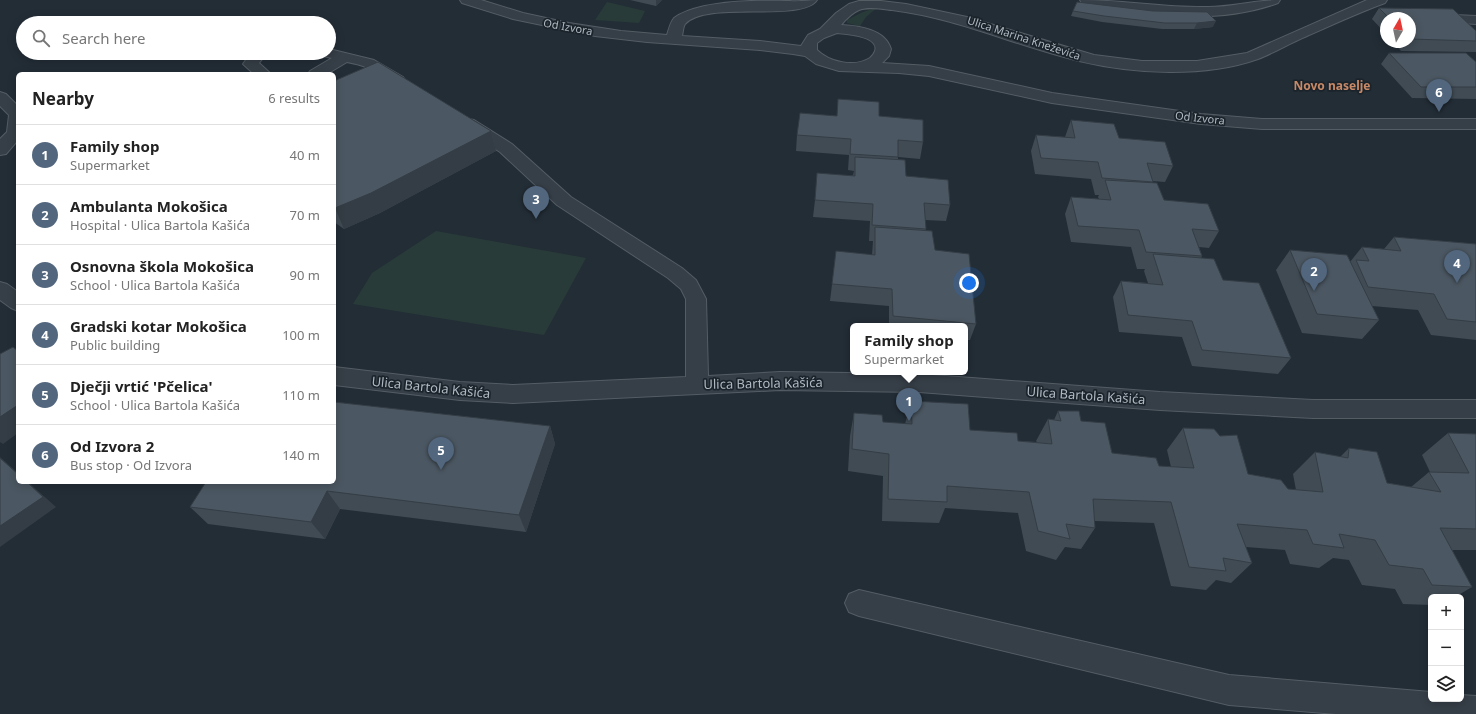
<!DOCTYPE html>
<html lang="en">
<head>
<meta charset="utf-8">
<style>
	:root { --surface:#fff; --page:#f6f6f6; --text:#222; --muted:#767676; --line:#e0e0e0; --accent:#52667d }
	body { margin:0; font-family:"Noto Sans",sans-serif; background:var(--page); color:var(--text) }
	.controls { position:absolute; right:12px; bottom:12px; display:grid; overflow:hidden; border-radius:6px; box-shadow:0 2px 10px #0003 }
	.controls button { width:36px; height:36px; display:grid; place-items:center; padding:0; border:0; border-bottom:1px solid var(--line); background:var(--surface); color:var(--text); font:20px sans-serif }
	.compass { position:absolute; left:1380px; top:12px; width:36px; height:36px; border-radius:50%; background:var(--surface); box-shadow:0 2px 10px #0003; rotate:9deg }
	.you { position:absolute; left:969px; top:283px; width:14px; height:14px; margin:-10px; border:3px solid #fff; border-radius:50%; background:#1a73e8; box-shadow:0 0 0 6px #1a73e833 }
	.badge { display:grid; place-items:center; width:26px; height:26px; border-radius:50%; background:var(--accent); color:#fff; font-size:13px; font-weight:700 }
	.pin { position:absolute; translate:-50% -33px; filter:drop-shadow(0 1px 2px #0008) }
	.pin::after { content:''; position:absolute; top:21px; width:14px; height:12px; background:inherit; clip-path:polygon(0 0,100% 0,50% 100%) }
	.popup { position:absolute; left:850px; top:323px; width:118px; height:52px; box-sizing:border-box; display:grid; place-content:center; border-radius:6px; background:var(--surface); filter:drop-shadow(0 1px 3px #0005); font-size:13px; white-space:nowrap; color:var(--muted) }
	.popup b { font-size:15px; color:var(--text) }
	.popup::after { content:''; position:absolute; left:50%; top:100%; margin-left:-8px; border:8px solid transparent; border-top-color:var(--surface) }
	.list { margin:0; padding:0; list-style:none }
	h2 { display:flex; justify-content:space-between; align-items:center; height:52px; margin:0; padding:0 16px; font-size:17px }
	h2 small { font-size:13px; font-weight:400; color:var(--muted) }
	.list li { display:grid; grid-template-columns:26px 1fr auto; gap:12px; align-items:center; box-sizing:border-box; height:60px; padding:0 16px; border-top:1px solid var(--line) }
	.list b { display:block; font-size:15px; white-space:nowrap }
	.list p { margin:0; font-size:13px; white-space:nowrap; color:var(--muted) }
	.list em { font-size:13px; font-style:normal; color:var(--muted) }
	.icon { flex:none; width:22px; height:22px; fill:none; stroke:currentColor; stroke-width:2; stroke-linecap:round; stroke-linejoin:round }
	.map { position:relative; flex:none; width:1476px; height:714px; overflow:hidden }
	.search { position:absolute; background:var(--surface); box-shadow:0 2px 10px #0003; left:16px; top:16px; width:320px; height:44px; display:flex; align-items:center; gap:10px; box-sizing:border-box; padding:0 14px; border-radius:22px; color:var(--muted); font-size:15px }
	.panel { position:absolute; background:var(--surface); box-shadow:0 2px 10px #0003; left:16px; top:72px; width:320px; height:412px; border-radius:6px }
	.map>svg:first-child { display:block }
</style>
</head>
<body>
<div class="map">
<svg width="1476" height="714" viewBox="0 0 1476 714">
	<rect width="100%" height="100%" fill="#232d36"/>
	<path fill="#283b39" d="M607,2L645,11L639,23L595,20Z
		M878,7L866,17L860,26L847,23V20L863,12Z
		M436,231L586,258L544,335L353,304L372,273Z"/>
	<g fill="none" stroke-linecap="round" stroke-linejoin="round">
		<g stroke="#545c64" stroke-width="2">
			<path id="minor" d="M460,0H481L523,13L569,23L621,31L667,35C669,29 670,23 674,18C699,0 757,0 790,1C799,2 808,0 817,0C801,23 707,0 685,24C683,27 683,32 682,36L760,41L801,46L808,35L820,29L836,13L849,4L859,1H881L906,4L967,17L1094,55L1142,61H1197L1247,53L1367,0H1387L1385,3C1355,14 1325,28 1296,41C1283,47 1271,54 1258,59C1204,78 1134,74 1079,61C1016,46 957,18 892,10C883,9 868,6 859,10C852,13 846,19 841,25C859,26 885,29 891,49L889,56L882,63L929,66L1052,93L1201,114L1262,119H1476V129H1262L1201,124L1052,103L929,76L899,73L839,71L816,64L805,56L793,54L760,50L647,42L595,36L513,19L462,3ZM837,33C846,34 880,36 875,51C874,54 872,56 870,58C854,68 829,62 817,50V43L824,38Z
				M1080,0C1123,0 1165,8 1208,7C1232,7 1256,0 1280,0L1278,3C1218,25 1148,16 1087,4L1082,3Z
				M1434,14L1476,16V24L1429,21L1427,18L1429,15Z
				M329,49L374,60L403,77L405,80L403,83C387,87 376,71 363,66C358,64 352,63 347,62L327,74H308L310,71L332,58L323,56L320,53H329Z
				M251,53H267L259,63L271,74H254L243,64Z
				M0,92L6,94L18,106V140L6,154L0,155V139L7,132L9,115L0,106Z
				M468,119L474,120L512,144L571,197L682,268L696,280L706,299L708,376L780,372L919,374L1160,392L1313,400H1476V418H1313L1160,410L919,392L780,390L513,403L460,400L334,385V367L460,382L513,385L686,377V299L681,289L668,278L557,205L500,152L462,128L460,124L462,120Z
				M0,282L7,284L18,292V311L11,308L0,300Z
				M859,590L1229,675L1431,692V699H1461V695L1476,696V714H1336L1229,705L859,616L849,612L845,603L849,594Z"/>
		</g>
		<use href="#minor" fill="#363e47" fill-rule="evenodd"/>
	</g>
	<path fill="#404b54" d="M630,0H662L656,6Z
		M1379,8L1476,31V52L1401,51L1393,42H1410V18H1386V34L1372,19Z
		M1073,11H1153L1213,27L1194,29H1162L1102,22L1071,16Z
		M1389,53L1476,62V99L1412,98L1381,64Z
		M334,81L491,131L496,151L380,213L344,229L334,222Z
		M837,116H879L923,142L920,159L898,157V159L906,176L950,205L946,221L925,220L926,229L925,231L935,250L976,324L970,340H965V326H889V306L830,301L836,251L872,255L873,241H869L870,221L813,217L815,200L853,175L854,171L848,170L849,155L796,151L797,135Z
		M1071,120L1119,138L1173,166L1165,182L1152,181V183L1164,200L1219,231L1209,248L1199,247L1202,256L1201,258L1223,280L1291,358L1278,374L1192,366L1182,337L1119,332L1113,297L1121,281L1148,283L1144,271L1145,269H1137L1131,247L1071,242L1065,214L1071,197L1099,199L1098,197L1099,195H1095L1091,179L1035,174L1031,151L1036,135L1065,137Z
		M1394,237L1476,244V340L1431,335L1418,310L1372,306L1379,320L1362,339L1302,333L1276,270L1290,250L1350,262L1362,247L1384,249Z
		M911,401L970,430L1018,441L1037,442L1036,441L1048,419L1054,420L1058,411L1081,421L1112,453L1159,466L1171,467L1167,450L1183,428L1248,474L1288,489L1296,490L1293,474L1315,452L1340,457L1349,448L1387,483L1411,487L1429,472H1430L1422,455L1448,433L1476,434V550H1452L1472,587L1455,597H1431V605L1403,604L1395,589L1362,585L1349,560L1333,558L1319,568L1290,564L1285,550L1246,547L1252,563L1231,583L1216,580L1206,590L1171,586L1154,523L1095,521V528L1081,549L1065,547L1056,560L1026,551L1018,513L945,508L939,523L882,521L883,476L848,471L850,436L854,413L883,422L905,424Z
		M550,426L555,444L526,532L340,509L325,539L208,524L190,507Z"/>
	<path fill="#343d45" d="M656,0H662L656,6Z
		M1216,21L1213,27L1194,29L1197,23Z
		M491,131L496,151L380,213L344,229L335,208Z
		M18,405V433L3,444L0,442V417Z
		M550,426L555,444L526,532L519,515Z
		M0,457L18,473V474L0,458Z
		M27,482H28L56,507L0,547V526Z
		M327,491L340,509L325,539L311,522Z"/>
	<path fill="#4b5762" stroke="#343d45" d="M1077,2L1153,11L1207,12L1216,21L1197,23H1165L1104,16L1073,11Z
		M1379,8L1453,9L1476,31V41L1410,39V18H1389Z
		M1389,53H1466L1476,62V87H1421Z
		M378,62L491,131L371,193L335,208H334V81Z
		M838,99L879,102V116L923,120V142L898,140V157L850,154L851,139L797,135L800,113L837,116Z
		M1071,120L1114,124L1119,138L1165,142L1173,166L1147,163L1153,182L1102,178L1098,162L1041,158L1036,135L1075,138Z
		M855,157L905,160L906,176L948,180L950,205L924,203L926,229L872,225L873,204L815,200L817,173L855,176Z
		M1105,180L1157,183L1164,200L1208,204L1219,231L1192,229L1202,256L1146,252L1139,230L1078,226L1071,197L1111,200Z
		M875,227L932,231L935,250L969,254L976,324L893,316L892,289L832,284L836,251L875,255Z
		M1394,237L1476,244V322L1447,319L1434,294L1368,287L1356,260L1369,261L1362,247L1401,251Z
		M1290,250L1347,255L1379,320L1317,314Z
		M1153,254L1214,259L1223,280L1259,283L1291,358L1202,350L1192,321L1128,315L1121,281L1163,285Z
		M13,347L18,351V405L0,417V354Z
		M911,401L968,404L970,430L1017,433L1018,441L1052,444L1048,419L1061,421L1058,411H1079L1081,421L1105,423L1112,453L1156,458L1159,466L1194,468L1183,428L1214,429L1220,436L1237,435L1248,474L1281,480L1288,489L1323,492L1315,452L1348,458L1349,448L1377,452L1387,483L1441,492L1429,472L1469,473L1448,433L1476,434V529L1440,528L1472,587L1432,585L1423,569L1389,565L1375,540L1339,534L1344,548L1313,544L1307,530L1237,524L1252,563L1223,558L1226,571L1189,567L1171,502L1093,499L1095,528L1066,524L1070,539L1038,531L1029,492L947,486V502L888,499L889,454L852,449L854,413L882,415L883,422L912,424Z
		M334,402L550,426L519,515L327,491L311,522L190,507L206,482H334Z
		M0,458L18,474V482H27L43,497L0,526Z"/>
	<g text-anchor="middle" stroke-width="3.5" stroke-linejoin="round" paint-order="stroke">
		<g font-size="11" fill="#b1b9c3" stroke="#1b232b">
			<text transform="translate(568 27) rotate(10)" y="4">Od Izvora</text>
			<text transform="translate(1024 38) rotate(18)" y="4">Ulica Marina Kneževića</text>
			<text transform="translate(1200 118) rotate(6)" y="4">Od Izvora</text>
		</g>
		<g font-size="12" font-weight="bold" fill="#c88967" stroke="#1b232b">
			<text x="1332" y="90">Novo naselje</text>
		</g>
		<g font-size="13" fill="#b1b9c3" stroke="#1b232b">
			<text transform="translate(763 383) rotate(-1)" y="5">Ulica Bartola Kašića</text>
			<text transform="translate(431 387) rotate(6)" y="5">Ulica Bartola Kašića</text>
			<text transform="translate(1086 395) rotate(4)" y="5">Ulica Bartola Kašića</text>
		</g>
	</g>
</svg>
<div class="controls">
<button>+</button>
<button>−</button>
<button><svg class="icon" aria-label="layers" viewBox="0 0 24 24"><path d="M12 4l9 5-9 5-9-5zM3 14l9 5 9-5"/></svg></button>
</div>
<svg class="compass" viewBox="-18 -18 36 36"><path d="M0-13l5 13h-10z" fill="#e53935"/><path d="M0 13l5-13h-10z" fill="#767676"/></svg>
<div class="you"></div>
<div class="pin badge" style="left:909px;top:421px">1</div>
<div class="popup"><b>Family shop</b>Supermarket</div>
<div class="pin badge" style="left:1314px;top:291px">2</div>
<div class="pin badge" style="left:536px;top:219px">3</div>
<div class="pin badge" style="left:1457px;top:283px">4</div>
<div class="pin badge" style="left:441px;top:470px">5</div>
<div class="pin badge" style="left:1439px;top:112px">6</div>
<div class="search"><svg class="icon" aria-label="search" viewBox="0 0 24 24"><circle cx="10" cy="10" r="6"/><path d="M15 15l6 6"/></svg>Search here</div>
<section class="panel">
<h2>Nearby<small>6 results</small></h2>
<ul class="list">
<li><span class="badge">1</span><div><b>Family shop</b><p>Supermarket</p></div><em>40 m</em></li>
<li><span class="badge">2</span><div><b>Ambulanta Mokošica</b><p>Hospital · Ulica Bartola Kašića</p></div><em>70 m</em></li>
<li><span class="badge">3</span><div><b>Osnovna škola Mokošica</b><p>School · Ulica Bartola Kašića</p></div><em>90 m</em></li>
<li><span class="badge">4</span><div><b>Gradski kotar Mokošica</b><p>Public building</p></div><em>100 m</em></li>
<li><span class="badge">5</span><div><b>Dječji vrtić 'Pčelica'</b><p>School · Ulica Bartola Kašića</p></div><em>110 m</em></li>
<li><span class="badge">6</span><div><b>Od Izvora 2</b><p>Bus stop · Od Izvora</p></div><em>140 m</em></li>
</ul>
</section>
</div>
</body>
</html>
